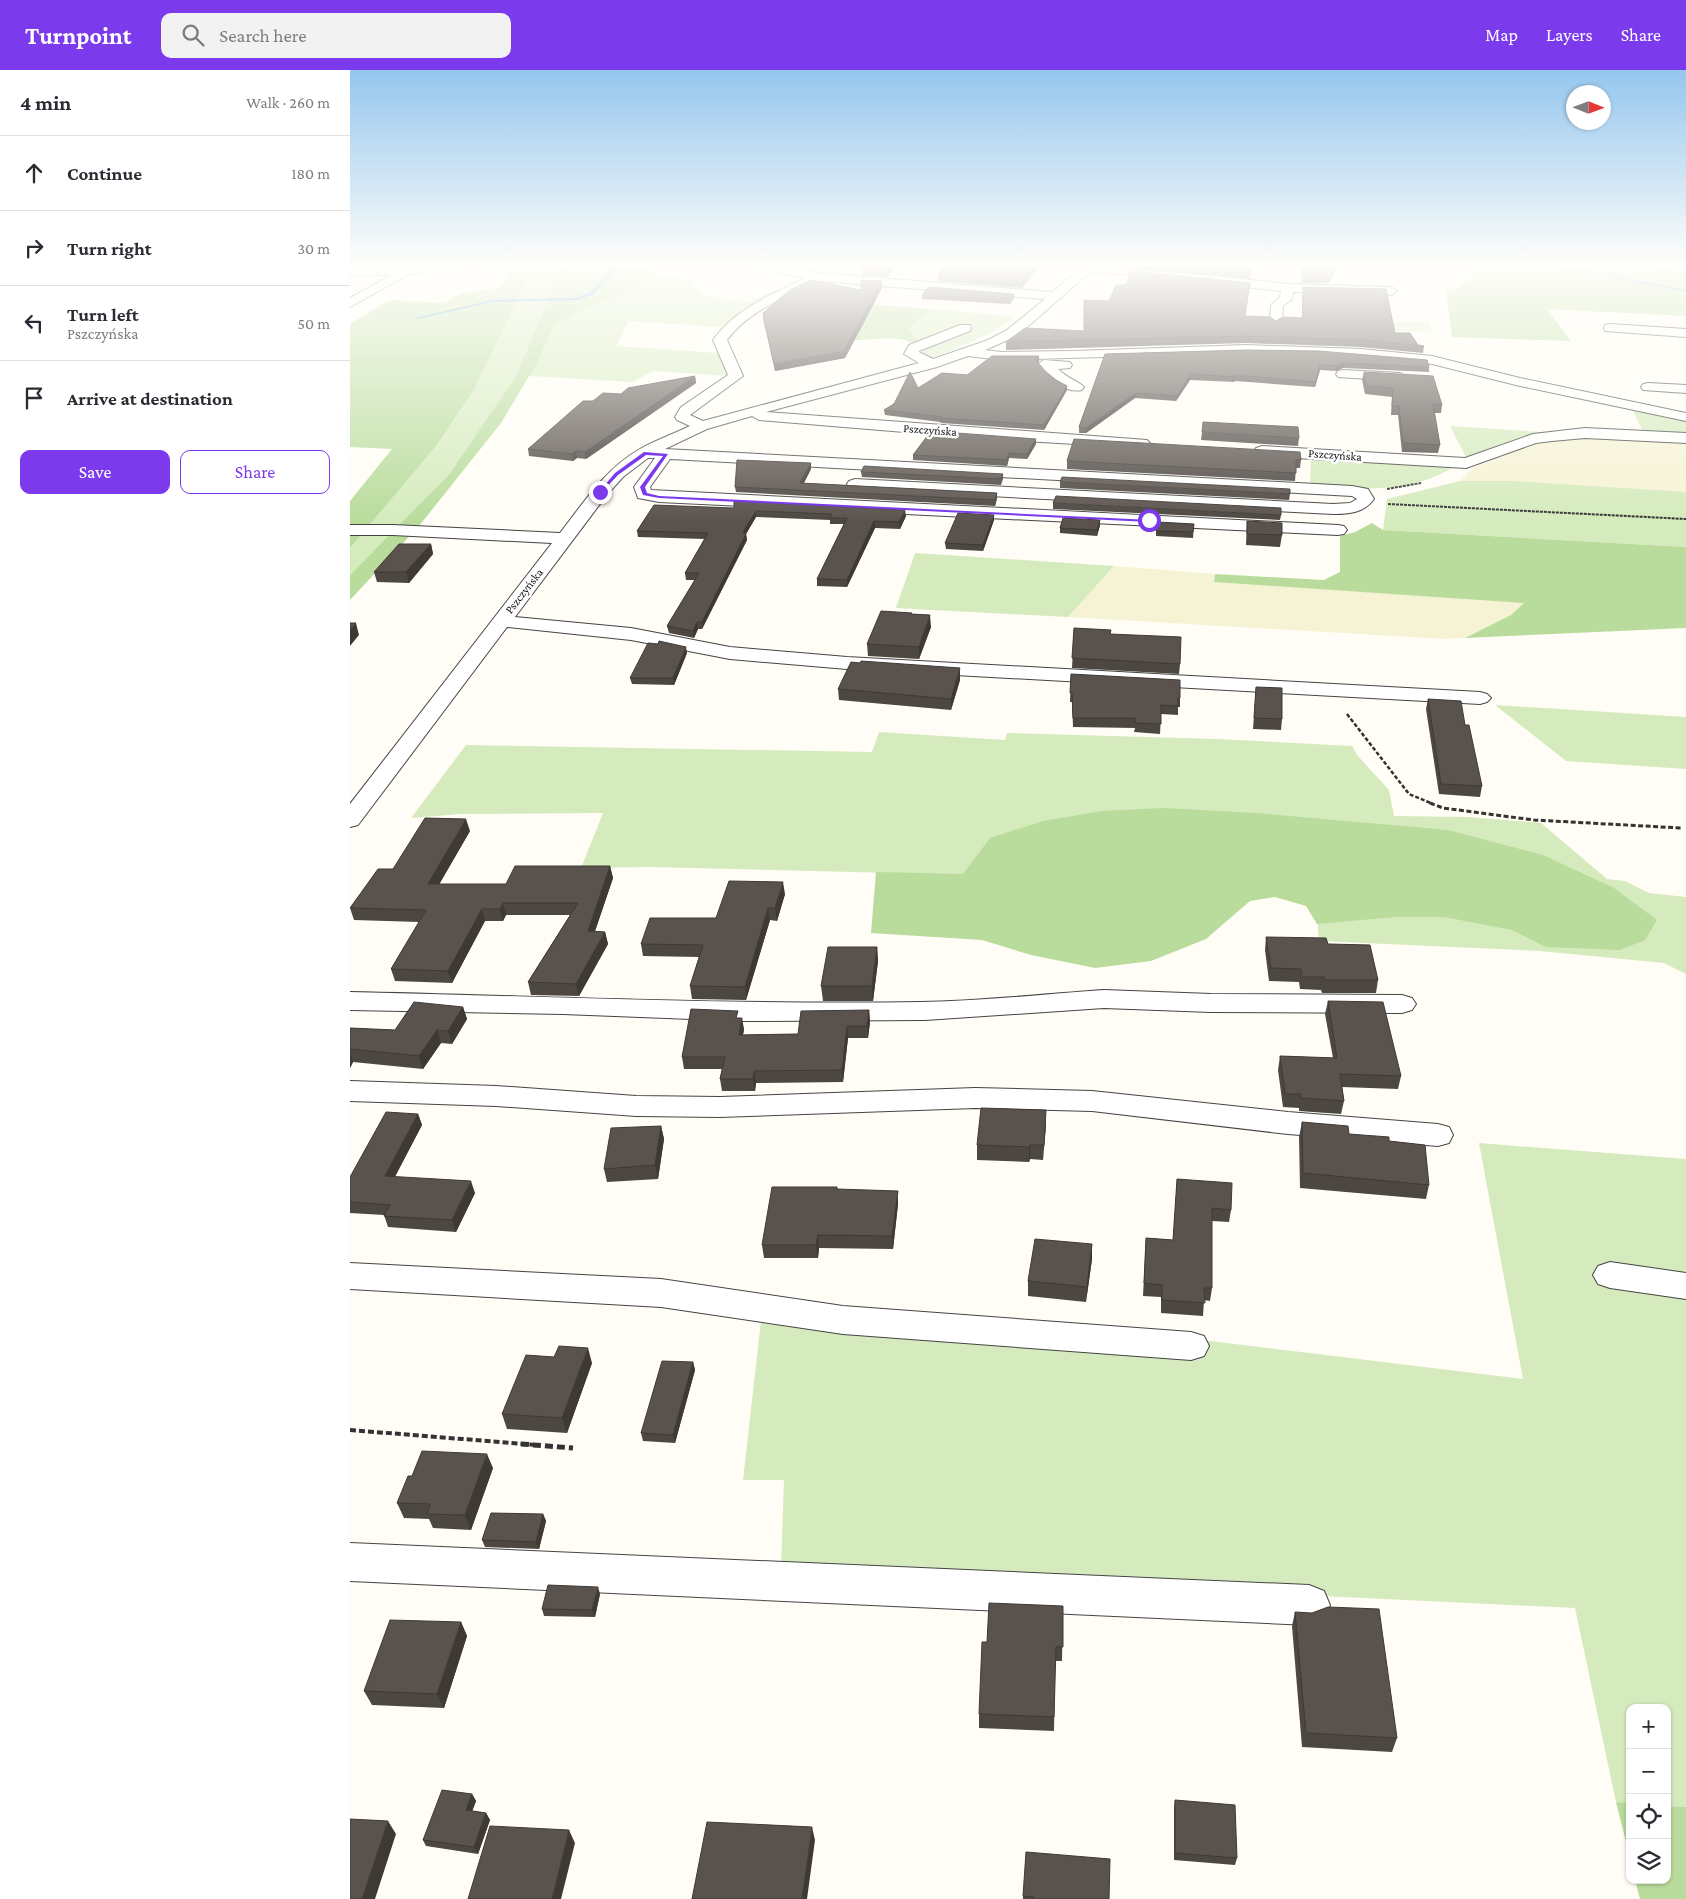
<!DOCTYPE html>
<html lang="en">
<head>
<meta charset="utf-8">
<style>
	:root { --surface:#fff; --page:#f2f2f3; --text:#2b2b33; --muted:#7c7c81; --line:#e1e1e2; --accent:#7c3aed }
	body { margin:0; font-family:"Crimson Pro",serif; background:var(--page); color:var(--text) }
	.controls { position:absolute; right:15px; bottom:15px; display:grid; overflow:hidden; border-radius:10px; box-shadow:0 1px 4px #0004 }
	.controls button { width:45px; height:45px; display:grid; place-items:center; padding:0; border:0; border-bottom:1px solid var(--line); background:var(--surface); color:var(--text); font:25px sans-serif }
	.compass { position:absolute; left:1216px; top:15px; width:45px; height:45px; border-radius:50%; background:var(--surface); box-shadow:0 1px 4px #0004; rotate:91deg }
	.stop { position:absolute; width:15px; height:15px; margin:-11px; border:4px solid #7c3aed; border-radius:50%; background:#fff }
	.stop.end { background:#7c3aed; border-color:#fff; box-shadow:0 1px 5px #0008 }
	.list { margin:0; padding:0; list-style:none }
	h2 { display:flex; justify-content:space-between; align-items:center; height:65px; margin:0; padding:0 20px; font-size:21px }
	h2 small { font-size:16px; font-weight:400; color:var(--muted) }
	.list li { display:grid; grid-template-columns:32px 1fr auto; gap:15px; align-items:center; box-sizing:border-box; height:75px; padding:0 20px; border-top:1px solid var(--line) }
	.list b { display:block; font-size:19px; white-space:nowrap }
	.list p { margin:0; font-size:16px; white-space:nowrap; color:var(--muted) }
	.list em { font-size:16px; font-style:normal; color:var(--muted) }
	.actions { display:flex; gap:10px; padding:15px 20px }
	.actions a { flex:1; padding:11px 0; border:1px solid var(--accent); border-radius:10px; text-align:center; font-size:18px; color:var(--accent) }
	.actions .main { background:var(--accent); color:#fff }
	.icon { flex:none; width:28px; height:28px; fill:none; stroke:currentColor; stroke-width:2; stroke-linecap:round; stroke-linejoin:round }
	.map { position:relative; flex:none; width:1336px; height:1829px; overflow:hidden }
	header { display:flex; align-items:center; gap:30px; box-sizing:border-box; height:70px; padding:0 25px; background:var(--accent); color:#fff }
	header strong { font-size:24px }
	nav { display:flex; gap:28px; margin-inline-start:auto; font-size:18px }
	.search { width:350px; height:45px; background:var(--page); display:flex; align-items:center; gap:12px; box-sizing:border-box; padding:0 18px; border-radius:10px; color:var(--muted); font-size:19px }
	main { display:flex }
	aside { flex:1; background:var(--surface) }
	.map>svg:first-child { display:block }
</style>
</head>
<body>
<header>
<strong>Turnpoint</strong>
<div class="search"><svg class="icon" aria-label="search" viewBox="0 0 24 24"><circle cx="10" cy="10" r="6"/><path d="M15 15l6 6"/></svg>Search here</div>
<nav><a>Map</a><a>Layers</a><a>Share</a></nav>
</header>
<main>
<aside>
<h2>4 min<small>Walk · 260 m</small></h2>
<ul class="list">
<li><svg class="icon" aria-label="ahead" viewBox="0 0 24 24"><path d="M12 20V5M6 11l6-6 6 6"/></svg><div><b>Continue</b></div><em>180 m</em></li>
<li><svg class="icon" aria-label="right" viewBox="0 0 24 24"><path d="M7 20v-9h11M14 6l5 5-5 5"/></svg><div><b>Turn right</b></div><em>30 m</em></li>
<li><svg class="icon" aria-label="left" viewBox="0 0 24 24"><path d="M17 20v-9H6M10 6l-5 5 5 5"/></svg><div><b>Turn left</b><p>Pszczyńska</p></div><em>50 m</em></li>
<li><svg class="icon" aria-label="arrive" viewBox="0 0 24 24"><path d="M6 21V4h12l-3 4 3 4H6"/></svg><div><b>Arrive at destination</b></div></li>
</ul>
<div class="actions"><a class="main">Save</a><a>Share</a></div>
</aside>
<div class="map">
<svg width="1336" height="1829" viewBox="0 0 1336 1829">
	<rect width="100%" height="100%" fill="#fffdf5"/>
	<path fill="#f6f3d4" d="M1255,367L1336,372V423L1110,411L1123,398L1186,374L1218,368Z
		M764,496L865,504L864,512L1175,532L1161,545L1115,568L1095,569L718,547Z"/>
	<path fill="#d5ebbd" d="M184,196H212L166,306L100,403L0,505V478L87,375L125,318Z
		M303,204L342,210L349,223L372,229L397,232L426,220L433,222L370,257L279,251L266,276L368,283L379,306L304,301L282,312L179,306L204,255L242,235L287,220Z
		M582,239L662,246V250C636,267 610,278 580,288L565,275L557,260Z
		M1283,340L1336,350V365L1293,362Z
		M1100,356L1206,363L1117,389Z
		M961,387L1106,395C1063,425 1009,419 960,416Z
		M1110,411H1162L1336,422V477L1033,460L1037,429Z
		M565,483L764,496L718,547L546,538Z
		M1145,635L1336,647V699L1216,691Z
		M529,662L655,670L657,663L867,669L1002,676L1007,685L1039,720L1044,746L1118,747L1191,753L1257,809L1275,811L1299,823L1336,827V904L1314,893L1190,881L969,871L964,806H664L299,797L231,798L253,743L111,744L61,748L116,675L522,682Z
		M1129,1073L1336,1089V1737L1317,1736V1638H1280V1733L1266,1732L1225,1538L431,1500L434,1410H393L411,1251L852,1270L1173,1309Z"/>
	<path fill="#b9dc9c" d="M123,196H184L125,318L87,375L0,478V431L42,379L0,377V254L39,230L94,233L111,223L150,218L162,198Z
		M212,196H276L274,198L307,200L287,220L242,235L204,255L187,293L151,353L69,456L0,530V505L100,403L166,306Z
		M1123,196H1294L1336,203V246L1197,239L1221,271L1102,267L1096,221L1110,217L1126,202Z
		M513,234L582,239L558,259L569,272L565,275C549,263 522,271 503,270C487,270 471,268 455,267Z
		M1022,453L1033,460L1336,477V558L1115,568L1161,545L1174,533L864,512L865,504L974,510L990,502V466L1005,462Z
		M813,738L906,743L1098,760L1193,785L1264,818L1307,850L1295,870L1270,880L1196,877L1162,860L1094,847H1045L967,854L956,836L925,827L900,831L856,869L801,891L745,898L681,885L632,870L521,863L526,802L613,804L640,768L693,751L752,741Z
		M1266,1732L1280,1733V1788Z
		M1317,1736L1336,1737V1829H1290L1285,1810H1317Z"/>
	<path fill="#d9e3c4" d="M479,196H582L563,201L504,200L501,206L486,204L488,198Z"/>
	<path fill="#e6f2cf" d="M1022,251L1080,253L1082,262L1024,260Z"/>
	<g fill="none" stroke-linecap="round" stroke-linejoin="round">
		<path fill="#3f96cf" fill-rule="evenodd" d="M265,196H269L243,225L227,230L142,232L68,249L66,248L142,230L225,228L239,223Z
			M1203,196H1210L1336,220V222Z"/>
		<g stroke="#444" stroke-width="2">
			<path id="minor" d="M0,196L57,198L103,196L97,199L59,204L0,237V228L42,205H0Z
				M403,196H426L467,203L702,222L733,196L818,202L822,204L824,206L822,208L740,202L667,266L635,280L651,282L723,281L896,275L1011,279L1082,286L1170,308L1336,343V351L1170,316L1082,294L1011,287L968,284L896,283L651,290L618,286L587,297L416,342L797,370L800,373L797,376L792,378L639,369L409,350L402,346L357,359L315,379L1002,416L1018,419L1024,429C1014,443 999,444 983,444L505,419L499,417L497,414L499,411L505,409L983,434L1000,433L1007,429L1002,426L320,389L300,417L301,420L988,455L994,456L997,460L994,464L988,465L309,432L288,428L284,417L305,388H298L273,407L256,426L165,547L281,558L380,577L497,587L1130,622L1137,624L1141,628L1137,632L1130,634L497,599L380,589L281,570L157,557L8,755L0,757V734L202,473L43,465H0V455H43L210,463C234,432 256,398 290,379C306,370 323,364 340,356L327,350L325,347L331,337L378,305L363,270C385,239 422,224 455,208L409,199ZM469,211L695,229L657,260L638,270L583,289L569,282V281L620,261L621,258L620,255H610L559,275L554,284L569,293L353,351L340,345L393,306L377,270C398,241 437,226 469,211Z
				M1302,196L1336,197V203L1308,199Z
				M864,206L937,214L1041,217L1047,221L1041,225L943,222L942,229L933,236L932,253L926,257L920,253L921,235L930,227L931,221L860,213L858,210Z
				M1260,254L1336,259V267L1255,261L1254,258L1255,255Z
				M694,290L720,292L722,295L720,298L708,299C717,308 728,311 734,317L732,320C715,324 697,307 687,294Z
				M993,300L1050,303L1057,307L1050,311L988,307L986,304L988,301Z
				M1298,313L1336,315V323L1293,320L1291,317L1293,314Z
				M1235,358L1336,363V373L1235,368L1202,371L1186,373L1116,398L912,386L906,384L904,381L906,378L912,376L1115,388L1183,364Z
				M754,920L861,924L1052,925L1062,928L1066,934L1062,940L1052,943L861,942L754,938L575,950L393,951L213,944L0,940V922C191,926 382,935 572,932C633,931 694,924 754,920Z
				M0,1011L146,1016L286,1026L370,1027L625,1018L742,1021L938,1042L1088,1054L1099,1057L1103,1065L1099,1073L1088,1076L938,1064L742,1041L625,1038L370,1047L286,1046L146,1036L0,1031Z
				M1260,1192L1336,1203V1229L1260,1218L1248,1214L1243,1205L1248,1196Z
				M0,1193L311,1209L493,1236L841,1262L854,1266L859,1276L854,1286L841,1290L493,1264L311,1237L0,1219Z
				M0,1473L959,1515L974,1521L980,1535L974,1549L959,1555L0,1511Z"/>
		</g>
		<path stroke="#333" stroke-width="2" stroke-dasharray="3 1" stroke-linecap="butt" d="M1037,419L1071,413
			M1038,434L1336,449"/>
		<path stroke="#333" stroke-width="2.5" stroke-dasharray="4 2" stroke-linecap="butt" d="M997,644L1059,724L1083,734"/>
		<path stroke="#333" stroke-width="3" stroke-dasharray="5 2.5" stroke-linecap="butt" d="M1080,733L1093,738L1184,750L1331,758"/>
		<path stroke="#333" stroke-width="4" stroke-dasharray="6 3" stroke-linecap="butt" d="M0,1360L187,1375"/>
		<path stroke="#333" stroke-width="5" stroke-dasharray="8 4" stroke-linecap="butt" d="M171,1374L223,1378"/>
		<use href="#minor" fill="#fff" fill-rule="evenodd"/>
	</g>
	<path fill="#4d4742" d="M511,196H544L538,207L512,205Z
		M596,196H689L672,218L588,211V204Z
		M783,196H901L900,209L783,199Z
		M951,196H988L979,213H952Z
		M953,217L1068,275L1074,276L1073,283L1011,277L896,273L656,280V272L896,246L926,251L952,248V224Z
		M532,218L495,288L425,301L413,249V243L511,220Z
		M664,224V228L660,234L572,229V225Z
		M896,280L1079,297V302L993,298L986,301L970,300L965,317L885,311V312L840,310L826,331L785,328L736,363H729V357L755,284Z
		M689,291L687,293L695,301L706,310L717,316V320L694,360L591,353L590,352L535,345L534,340L568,318L617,305Z
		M1014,302L1092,335L1091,343H1084L1090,375L1088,383L1052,382L1048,345H1041L1042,327L1015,324L1012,310Z
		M345,306L346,313L236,389L227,388L223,391L179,386L178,379L243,331Z
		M852,362L949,368L948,376L851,370Z
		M686,369V374L677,389L659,388L657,396L563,390V385Z
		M951,390L950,398H946L945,411L717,399V391Z
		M461,399L454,413L647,423V428L645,436L386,422L385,417Z
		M511,402L653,404V409L651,415L512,407Z
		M710,412L940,424L939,430L710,418Z
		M703,433L931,445L930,450L703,439Z
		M304,435L556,446L550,459L525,458L497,517L467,516V509L494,454H480V450L406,447L396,464L397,470L352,559H348L344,568L319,563L317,556L345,510H336L335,503L355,469L288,467L287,461Z
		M644,450L633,481L596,479L595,473Z
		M750,450V455L747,466L710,463V458Z
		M897,451L932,465L930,477L896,475Z
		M844,454L843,468L806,466V461Z
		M81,474L83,484L59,513L27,512L24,502Z
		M562,543V544L581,557L569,589L518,586L517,574Z
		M724,558L760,564L830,594L829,604L722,598Z
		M337,583L324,615L282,614L280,608Z
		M510,593L610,610L601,640L489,630L488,619Z
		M721,604L830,628V637H828V645L811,644L810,664L784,662L785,658L723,657L722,632H720Z
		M906,617L932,649L931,660L903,659Z
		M1078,629L1115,655L1132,716L1130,727L1089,724L1076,639Z
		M120,761L89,814H156L260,796L263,808L245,861L255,862L258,874L229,926L181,925L178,912L220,845H156L153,851H135L102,913L45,911L41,899L69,852L4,850L0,838L43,799Z
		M435,824L427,851L420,850L396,930L342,929L340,916L349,887L293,886L291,874Z
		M916,867L978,874L1028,910L1026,923H972L971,920L950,919L949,912L919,911L915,880Z
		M527,877L528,891L523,931H473L471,916Z
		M978,931L1051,1006L1048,1019L992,1017L994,1031L991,1044L949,1041V1038L933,1037L928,1000L930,986L983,988L975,944Z
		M113,937L117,949L102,974L91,973L73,999L3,992L0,998V958L45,960Z
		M519,940L520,952L518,968H498L493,1012L406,1013L405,1021H372L370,1009L372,999H334L332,987L389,948L394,959L393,965L448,964Z
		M68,1044L72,1055L45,1107L125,1123L106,1162L38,1157L34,1145L0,1143V1107Z
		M952,1052L999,1064L1039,1071L1079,1115L1076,1129L950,1118L949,1067Z
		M696,1054L693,1090L680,1089L679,1092L627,1090V1075Z
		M311,1056L314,1069L308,1109L257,1112L254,1099Z
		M827,1109L881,1140L879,1152L862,1151V1218L860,1231L854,1230L853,1246L811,1243V1227L793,1226L796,1168L823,1170Z
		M487,1119L548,1134L543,1179L469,1178L468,1188H414L412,1175Z
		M742,1174V1189L736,1232L678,1226V1211Z
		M204,1287L242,1293L217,1363L157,1359L152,1344Z
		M343,1292L345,1300L325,1373L293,1371L291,1363Z
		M143,1398L121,1460L83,1458L79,1449L54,1448L47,1433L62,1406Z
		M193,1444L196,1451L189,1479L135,1477L132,1470Z
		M250,1524L245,1547L194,1546L192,1539Z
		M713,1536L712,1591H705L704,1661L629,1658V1644Z
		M945,1542L1047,1668L1042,1682L952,1677L942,1556Z
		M111,1552L117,1566L94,1638L22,1635L14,1621Z
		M122,1724L126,1731L122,1741L136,1743L140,1750L128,1784L76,1776L73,1770Z
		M825,1730L887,1788L885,1795L824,1790V1737Z
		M673,1826L759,1829H673Z"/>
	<path fill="#3f3936" d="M537,196H544L538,207Z
		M684,196H689L672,218V211Z
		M986,196H988L979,213L980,209Z
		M532,211V218L495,288L425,301L424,294Z
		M664,224V228L660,234V229Z
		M689,286V291L686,295V290Z
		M994,293L993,298L986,301V296Z
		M970,295V300L965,317V312Z
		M841,304L840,310L826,331L827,326Z
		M345,306L346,313L236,389L235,382Z
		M717,316V320L694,360V355Z
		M786,323L785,328L736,363V358Z
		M686,369V374L677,389V384Z
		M226,381L227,388L223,391L222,384Z
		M659,383V388L657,396V390Z
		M461,393V399L451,418L450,413Z
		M647,423V428L645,436V430Z
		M555,440L556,446L550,459L549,452Z
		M406,441V447L396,464L397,470L352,559V552L393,462Z
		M644,445V450L633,481V475Z
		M750,450V455L747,466V460Z
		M524,451L525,458L497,517V510Z
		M81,474L83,484L59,513L56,502Z
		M580,545L581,557L569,589V577Z
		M347,552L348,559L344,568L343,561Z
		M6,553L9,565L0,576V560Z
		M336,577L337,583L324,615L323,608Z
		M610,598V610L601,640V629Z
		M116,749L120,761L82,827L78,814Z
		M260,796L263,808L241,873L238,861Z
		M433,812L435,824L427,851L425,838Z
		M153,833L156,845L153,851L150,839Z
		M418,838L420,850L396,930L395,917Z
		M132,839L135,851L102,913L98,901Z
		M255,862L258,874L229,926L226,914Z
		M527,877L528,891L523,931L522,916Z
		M113,937L117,949L102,974L98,961Z
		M519,940L520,952L518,968L517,956Z
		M392,948L394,959L391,977L389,965Z
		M497,956L498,968L493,1012L492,1000Z
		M87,960L91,973L73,999L69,986Z
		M0,983L3,992L0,998Z
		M404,1001L406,1013L405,1021L403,1009Z
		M696,1040V1054L693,1090L694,1075Z
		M68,1044L72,1055L39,1117L35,1106Z
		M311,1056L314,1069L308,1109L305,1095Z
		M680,1075V1089L679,1092V1077Z
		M121,1111L125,1123L106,1162L102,1150Z
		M548,1121V1134L543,1179L542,1166Z
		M468,1165L469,1178L468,1188L466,1175Z
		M742,1174V1189L736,1232L737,1217Z
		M238,1278L242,1293L217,1363L212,1348Z
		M343,1292L345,1300L325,1373L323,1365Z
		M137,1384L143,1398L121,1460L115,1445Z
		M193,1444L196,1451L189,1479L186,1472Z
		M248,1517L250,1524L245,1547L242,1540Z
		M111,1552L117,1566L94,1638L87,1624Z
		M122,1724L126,1731L120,1747L116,1740Z
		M136,1743L140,1750L128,1784L124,1777Z
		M38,1751L46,1764L25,1829H12Z
		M462,1757L465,1770L457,1829H452Z
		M219,1760L225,1773L211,1829H202Z"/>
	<path fill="#5a524d" stroke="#3f3936" d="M596,196H684L672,211L588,204Z
		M800,196H901V204Z
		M952,196H986L980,209L952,208Z
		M781,201L900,213L895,246L920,247L926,251L933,247L953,248V217L1036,219L1045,263H1060L1068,275L1074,276L1012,270L897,266L656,272L675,258L734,261V230L759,231L766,215H776Z
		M461,210L511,220V210L532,211L494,281L424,294L413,243L440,220Z
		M579,217L664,224L660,229L572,225Z
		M896,280L969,281L1077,290L1079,297L994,293L986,296L970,295L965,312L884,305L886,307L841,304L827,326L786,323L736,358L729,357L755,284Z
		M642,286H689L686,290L695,301L706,310L717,316L694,355L590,348L592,347L534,340L544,334L560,302L568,318L592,303L617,305Z
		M1014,302L1083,306L1092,335L1083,334L1090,375L1053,373L1049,336H1042L1043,318L1016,316Z
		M345,306L235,382L226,381L222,384L178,379L233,331H243L253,323L271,324L278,318Z
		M853,352L948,357L949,368L852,362Z
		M581,361L686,369L677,384L659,383L657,390L563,385Z
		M724,369L950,382L951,390H946V403L717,391Z
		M387,390L461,393L450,413L647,423L645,430L385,417Z
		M514,396L653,404L651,409L511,402Z
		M712,407L940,419V424L710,412Z
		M706,426L931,438V445L703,433Z
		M384,431L555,440L549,452L524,451L497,510L467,509L497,448H480L482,444L406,441L393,462L396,464L352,552H347L343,561L317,556L349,503H335L358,463L287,461L304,435L384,438Z
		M608,443L644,445L633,475L595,473Z
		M713,448L750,450L747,460L710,458Z
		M897,451L932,453V465L897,464Z
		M808,452L844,454L843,462L806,461Z
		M49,474H81L56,502H24Z
		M531,541L562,543L561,544L580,545L569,577L517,574Z
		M0,553H6L0,560Z
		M724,558L761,560L760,564L831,567L830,594L722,588Z
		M309,571L336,577L323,608H280L298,573L308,574Z
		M511,591L610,598L601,629L488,619L501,592L510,593Z
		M721,604L830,610V628H828V636L811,635V654L785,653V648H723L722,623H720Z
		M906,617L932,618V649L904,648Z
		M1078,629L1111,631L1115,655H1119L1132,716L1091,714Z
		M75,748L116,749L78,814H156L165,796H260L238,861L255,862L226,914L178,912L228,833H153L150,839H132L98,901L41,899L76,840L0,838L28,799H43Z
		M379,811L433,812L425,838H418L395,917L340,916L353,875L291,874L300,848H366Z
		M916,867L976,868L978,874L1020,875L1028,910H974V907H952L951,899L921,898Z
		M478,877H527L522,916H471Z
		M978,931L1033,932L1051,1006L990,1004L994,1031L951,1028V1024H935L930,986L987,988Z
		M64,932L113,937L98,961L87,960L69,986L0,979V958L45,960Z
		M341,939L388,941L386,948H392L389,965L448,964L451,941L519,940L517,956H497L492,1000L404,1001L403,1009H370L375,987H332Z
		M631,1038L696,1040L694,1075H680L679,1077L627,1075Z
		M36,1042L68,1044L35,1106L121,1111L102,1150L34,1146L40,1135L0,1132V1107Z
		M952,1052L998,1056L999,1064L1039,1067V1071L1075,1075L1079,1115L953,1103Z
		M311,1056L305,1095L254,1099L261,1058Z
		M827,1109L882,1113L881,1140L862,1138V1218H854L855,1233L812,1230V1215L794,1213L796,1168L823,1170Z
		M422,1117H487V1119L548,1121L542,1166L468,1165L466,1175H412Z
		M685,1169L742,1174L737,1217L678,1211Z
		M209,1276L238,1278L212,1348L152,1344L176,1285L204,1287Z
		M312,1291L343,1292L323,1365L291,1363Z
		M72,1381L137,1384L115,1445L77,1444L80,1434L47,1433L58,1406H62Z
		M141,1443L193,1444L186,1472L132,1470Z
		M198,1515L248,1517L242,1540L192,1539Z
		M639,1533L713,1536V1577H706L704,1647L629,1644L632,1572H637Z
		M978,1537L1029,1539L1047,1668L956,1663L945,1542L962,1543Z
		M40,1550L111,1552L87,1624L14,1621Z
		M92,1720L122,1724L116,1740L136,1743L124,1777L73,1770Z
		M825,1730L885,1735L887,1788L825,1783Z
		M0,1749L38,1751L12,1829H0Z
		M357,1752L462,1757L452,1829H342Z
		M140,1756L219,1760L202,1829H118Z
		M676,1782L760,1789L759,1829H684V1827L673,1826Z"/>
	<linearGradient id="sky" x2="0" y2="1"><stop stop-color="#95c6ee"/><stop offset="0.43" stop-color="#fffefa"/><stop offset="1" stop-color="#fffefa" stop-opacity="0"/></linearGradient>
	<rect width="1336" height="452" fill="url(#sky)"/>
	<path fill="#7c3aed" d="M294,382L318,384L295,417L297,423L309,426L801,450L799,452L309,428L293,425L290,417L313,386L296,385L268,405L251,423H248L265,403Z"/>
	<g text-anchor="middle" stroke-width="5" stroke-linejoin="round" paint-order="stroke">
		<g font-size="12" fill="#111" stroke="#fff">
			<text transform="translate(580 360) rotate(4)" y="4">Pszczyńska</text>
			<text transform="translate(985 385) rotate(4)" y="4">Pszczyńska</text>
			<text transform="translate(174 521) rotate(-52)" y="4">Pszczyńska</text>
		</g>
	</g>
</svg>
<div class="controls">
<button>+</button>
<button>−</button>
<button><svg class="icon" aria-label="locate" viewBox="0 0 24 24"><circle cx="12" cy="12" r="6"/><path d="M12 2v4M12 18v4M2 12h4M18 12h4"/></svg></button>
<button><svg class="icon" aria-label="layers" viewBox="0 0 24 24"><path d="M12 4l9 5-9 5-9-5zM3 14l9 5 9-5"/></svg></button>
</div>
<svg class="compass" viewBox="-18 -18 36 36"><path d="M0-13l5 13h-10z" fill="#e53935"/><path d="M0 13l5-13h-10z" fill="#7c7c81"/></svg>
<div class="stop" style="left:799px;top:450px"></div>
<div class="stop end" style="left:250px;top:422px"></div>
</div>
</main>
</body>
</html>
